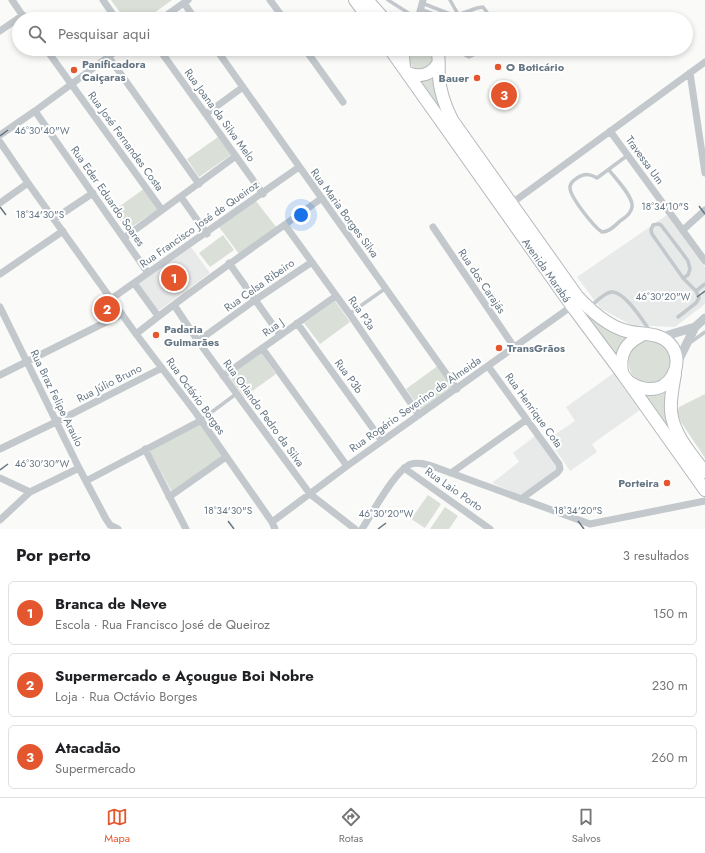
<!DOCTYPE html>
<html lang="pt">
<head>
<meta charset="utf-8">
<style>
	:root { --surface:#fff; --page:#f6f6f6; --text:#202124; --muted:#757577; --line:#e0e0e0; --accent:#e4572e }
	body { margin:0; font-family:Jost,sans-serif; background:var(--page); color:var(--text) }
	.you { position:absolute; left:301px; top:215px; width:14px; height:14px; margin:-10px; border:3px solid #fff; border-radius:50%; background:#1a73e8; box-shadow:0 0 0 6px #1a73e833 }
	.badge { display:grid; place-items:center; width:26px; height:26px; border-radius:50%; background:var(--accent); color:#fff; font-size:13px; font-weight:700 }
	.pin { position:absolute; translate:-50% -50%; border:2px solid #fff; box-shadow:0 1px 4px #0006 }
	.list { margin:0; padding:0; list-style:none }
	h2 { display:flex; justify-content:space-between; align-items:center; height:52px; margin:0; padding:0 16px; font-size:17px }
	h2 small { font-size:13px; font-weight:400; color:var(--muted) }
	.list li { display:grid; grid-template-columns:26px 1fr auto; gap:12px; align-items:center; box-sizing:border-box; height:64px; margin:0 8px 8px; padding:0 8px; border:1px solid var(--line); border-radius:6px }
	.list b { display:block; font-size:15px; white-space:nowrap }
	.list p { margin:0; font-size:13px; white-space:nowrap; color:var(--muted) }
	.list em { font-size:13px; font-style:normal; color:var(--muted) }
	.icon { flex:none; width:22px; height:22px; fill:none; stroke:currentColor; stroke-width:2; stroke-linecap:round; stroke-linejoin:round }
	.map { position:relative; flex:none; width:705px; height:529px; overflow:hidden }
	.search { position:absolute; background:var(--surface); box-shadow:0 2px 6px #0003; left:12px; right:12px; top:12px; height:44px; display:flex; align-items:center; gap:10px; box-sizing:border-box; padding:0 14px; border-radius:22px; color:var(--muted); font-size:15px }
	.sheet { height:268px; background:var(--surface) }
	nav { display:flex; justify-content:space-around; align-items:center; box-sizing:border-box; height:56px; border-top:1px solid var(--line); background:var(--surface); font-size:11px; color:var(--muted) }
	nav a { display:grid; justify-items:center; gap:2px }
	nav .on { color:var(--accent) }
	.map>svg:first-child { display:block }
</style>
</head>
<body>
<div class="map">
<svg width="705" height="529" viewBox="0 0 705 529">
	<rect width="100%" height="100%" fill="#fafaf8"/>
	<path fill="#e8e9e9" d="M667,215L705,267V304L675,327L631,325L600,308L577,277Z
		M191,247L210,273L158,311L138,284Z
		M614,373L640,410L592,444L597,452L570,471L548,439L575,421L566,407Z
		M535,436L557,466L553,472L521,496L492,483L519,462L513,453Z"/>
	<path fill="#dadfd7" d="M111,0H172L146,19H125Z
		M409,49H434L435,61L425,70L415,69L408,62Z
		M436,72L454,130L416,77Z
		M218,137L231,155L199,177L187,159Z
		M145,188L160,208L127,230L113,211Z
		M256,201L277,228L239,254L219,227Z
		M223,235L234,250L210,267L199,253Z
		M335,301L350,322L320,344L304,323Z
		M591,317C603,328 617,332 632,337L619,361L588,319Z
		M649,339L669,347L673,369L657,384C652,384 646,384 641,382C627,377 625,356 635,345C639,341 644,340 649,339Z
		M260,351L276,374L244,397L228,375Z
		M439,365L454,386L421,410L406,389Z
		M670,385L685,451L642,393Z
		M705,394V458L681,422L677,414L679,407Z
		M200,424L223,456L172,492L149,450Z
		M428,495L441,504L425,528L411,519Z
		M445,507L458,516L449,529H430Z"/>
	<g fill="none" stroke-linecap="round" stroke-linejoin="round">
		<g stroke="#b5babe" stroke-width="14">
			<g id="primary">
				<path d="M355,0L369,19"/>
				<path d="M367,0L384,19"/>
				<path id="s1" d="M390,49L572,306L622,373L705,490"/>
				<path d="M437,49C440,58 438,68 439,77C440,93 445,106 452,120L577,296C590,310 605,324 623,330C640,336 662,330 673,348C683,366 670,390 649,389C642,389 635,386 629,382"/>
				<path d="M404,68L403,57L405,49"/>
				<path d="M408,73C421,78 430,75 438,64"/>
				<path d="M622,373C619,353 626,342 644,334"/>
				<path d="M675,374C673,386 670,398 671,411C673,434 691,454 705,472"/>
			</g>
		</g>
		<path stroke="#c3c8cc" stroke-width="3.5" d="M388,0L410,14L411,19
			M450,0L459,16
			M422,3L455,16L477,8L483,7L492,19
			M420,9L447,19
			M459,49L463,54L469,57L487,49
			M609,170C615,178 634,197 632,207C631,214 625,218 620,221C615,226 609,232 602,232C594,227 569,196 570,187C570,183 574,180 577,178C585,173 590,174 597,178L628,155
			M683,278L688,275L690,269L688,261L683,254L661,225L658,224L653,225L651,230L652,234L683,278L696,291
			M591,306C596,302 604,293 611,292C624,290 643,321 650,331
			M349,314L386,288
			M678,317L696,303L699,298L696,291L705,284
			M691,342L705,332
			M201,420L236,394"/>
		<path stroke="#c3c8cc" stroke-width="7" d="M12,0L25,19
			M103,0L116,19
			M270,0L284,19
			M184,3L195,19
			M161,19L188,0
			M418,19L423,0
			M0,31L23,15
			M46,49L162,210
			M159,49L263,194
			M216,49L457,389
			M305,49L343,102
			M108,56L199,184
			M690,73L705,173
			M35,111L148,273
			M206,114L243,87
			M610,131L705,261
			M0,135L35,111L119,49
			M0,142L28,183L136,334L196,413L272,522L275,529
			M181,197L207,234
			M0,203L28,183
			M512,203L705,62
			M54,219L93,193
			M285,225L351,316L419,415
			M433,227L514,347
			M683,230L705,210
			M124,238L236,156
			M229,263L280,335
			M0,274L63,231
			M134,283L158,316
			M111,299L299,167
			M174,305L198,341L310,494L355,529
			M0,307L79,468L106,519L110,525L118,529
			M297,323L382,441
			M136,334C196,286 260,243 322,198
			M198,341L255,300L312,262
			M262,348L347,466
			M488,366L559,464L560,469L557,473L521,499
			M0,375L122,314
			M223,376L336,296
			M0,449L56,422L162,368
			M145,449L186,529
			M404,468L490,529
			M451,473L526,420
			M0,478L30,492
			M86,481L200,421
			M169,497L226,457
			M0,520L30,492L79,468
			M272,522L347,466L572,306
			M362,529C372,514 395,470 411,464C418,462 425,464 432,466L590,524L705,501"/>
		<path stroke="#c3c8cc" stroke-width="9" d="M662,337L695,327
			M677,363L695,327L705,318"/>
		<use href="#primary" stroke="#fff" stroke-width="12"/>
	</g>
	<path fill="none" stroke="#657683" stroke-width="1.5" d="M0,136L8,130M699,206L705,214M0,207L6,215M697,297L705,291M0,470L8,464M228,521L234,529M578,521L584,529M378,529L386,523"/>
	<g fill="#e4572e" stroke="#fff" stroke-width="1.5">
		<circle cx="498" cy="67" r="4"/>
		<circle cx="74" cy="70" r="4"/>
		<circle cx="477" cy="78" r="4"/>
		<circle cx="156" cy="335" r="4"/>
		<circle cx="499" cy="348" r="4"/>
		<circle cx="667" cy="483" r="4"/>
	</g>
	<g text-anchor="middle" stroke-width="4" stroke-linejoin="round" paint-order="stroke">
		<g font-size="11" font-weight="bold" fill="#657683" stroke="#fff" text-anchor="start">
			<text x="82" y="68">Panificadora<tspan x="82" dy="13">Caiçaras</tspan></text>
			<text x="506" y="71">O Boticário</text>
			<text x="469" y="82" text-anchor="end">Bauer</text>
			<text x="164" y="333">Padaria<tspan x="164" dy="13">Guimarães</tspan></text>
			<text x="507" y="352">TransGrãos</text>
			<text x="659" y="487" text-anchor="end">Porteira</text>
		</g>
		<g font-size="11" fill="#657683" stroke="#fff">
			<text transform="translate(220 115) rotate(54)" y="4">Rua Joana da Silva Melo</text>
			<text transform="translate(126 141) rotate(54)" y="4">Rua José Fernandes Costa</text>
			<text transform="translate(645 160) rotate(54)" y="4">Travessa Um</text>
			<text transform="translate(108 196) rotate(55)" y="4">Rua Eder Eduardo Soares</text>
			<text transform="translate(345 213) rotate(54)" y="4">Rua Maria Borges Silva</text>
			<text transform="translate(199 224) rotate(-35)" y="4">Rua Francisco José de Queiroz</text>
			<text dy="4" stroke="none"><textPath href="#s1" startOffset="271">Avenida Marabá</textPath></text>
			<text transform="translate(482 281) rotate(56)" y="4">Rua dos Carajás</text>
			<text transform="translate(259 285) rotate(-35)" y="4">Rua Celsa Ribeiro</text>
			<text transform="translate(362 313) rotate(55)" y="4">Rua P3a</text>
			<text transform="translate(273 327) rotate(-35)" y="4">Rua J</text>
			<text transform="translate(349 376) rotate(54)" y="4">Rua P3b</text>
			<text transform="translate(109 383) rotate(-27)" y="4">Rua Júlio Bruno</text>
			<text transform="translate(196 396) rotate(54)" y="4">Rua Octávio Borges</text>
			<text transform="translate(57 398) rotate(64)" y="4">Rua Braz Felipe Araulo</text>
			<text transform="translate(415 404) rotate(-35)" y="4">Rua Rogério Severino de Almeida</text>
			<text transform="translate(534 410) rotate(54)" y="4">Rua Henrique Cota</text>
			<text transform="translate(264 413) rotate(54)" y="4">Rua Orlando Pedro da Silva</text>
			<text transform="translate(454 489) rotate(35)" y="4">Rua Laio Porto</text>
		</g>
	</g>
	<g font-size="10" text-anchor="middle" fill="#657683" stroke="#fff" stroke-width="4" stroke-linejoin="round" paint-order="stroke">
		<text x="42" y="134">46°30'40"W</text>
		<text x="665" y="210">18°34'10"S</text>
		<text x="40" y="218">18°34'30"S</text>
		<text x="663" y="300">46°30'20"W</text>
		<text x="42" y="467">46°30'30"W</text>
		<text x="228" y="514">18°34'30"S</text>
		<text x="578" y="514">18°34'20"S</text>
		<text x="386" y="517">46°30'20"W</text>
	</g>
</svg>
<div class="you"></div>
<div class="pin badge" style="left:174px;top:278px">1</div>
<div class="pin badge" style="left:107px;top:309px">2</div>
<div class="pin badge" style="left:504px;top:95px">3</div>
<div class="search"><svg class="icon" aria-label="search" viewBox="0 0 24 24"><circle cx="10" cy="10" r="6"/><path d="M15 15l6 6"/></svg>Pesquisar aqui</div>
</div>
<section class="sheet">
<h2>Por perto<small>3 resultados</small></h2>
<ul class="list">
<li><span class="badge">1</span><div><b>Branca de Neve</b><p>Escola · Rua Francisco José de Queiroz</p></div><em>150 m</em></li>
<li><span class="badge">2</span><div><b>Supermercado e Açougue Boi Nobre</b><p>Loja · Rua Octávio Borges</p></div><em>230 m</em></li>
<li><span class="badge">3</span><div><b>Atacadão</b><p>Supermercado</p></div><em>260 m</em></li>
</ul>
</section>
<nav>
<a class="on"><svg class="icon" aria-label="map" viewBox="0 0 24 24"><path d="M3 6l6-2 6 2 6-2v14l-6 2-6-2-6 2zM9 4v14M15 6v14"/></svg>Mapa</a>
<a><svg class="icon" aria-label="directions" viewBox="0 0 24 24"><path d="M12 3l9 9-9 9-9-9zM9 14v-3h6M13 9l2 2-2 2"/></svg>Rotas</a>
<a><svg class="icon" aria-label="saved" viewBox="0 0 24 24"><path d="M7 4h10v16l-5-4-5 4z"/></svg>Salvos</a>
</nav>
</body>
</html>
